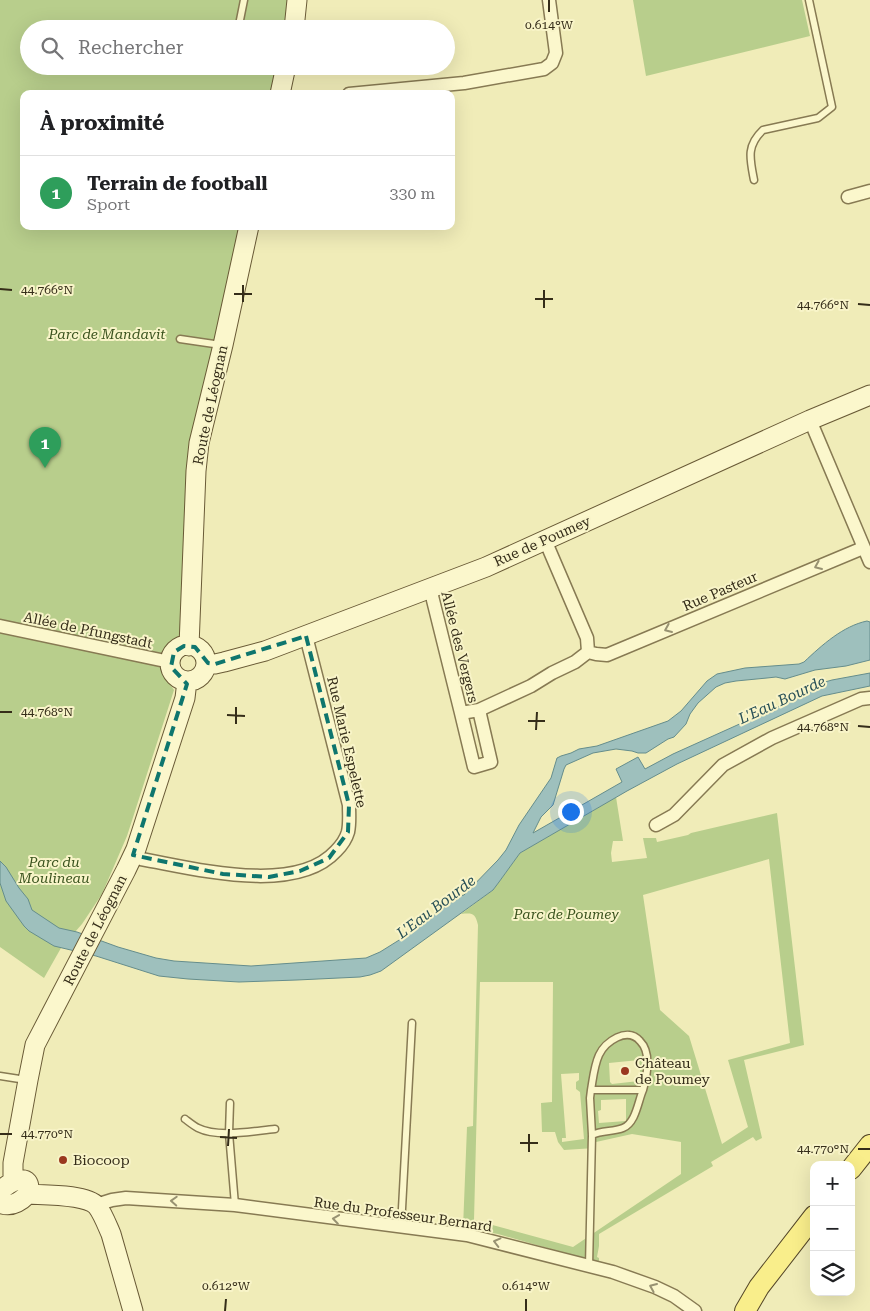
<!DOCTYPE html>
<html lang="fr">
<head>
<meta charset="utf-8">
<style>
	:root { --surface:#fff; --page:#f2f2f2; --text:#202124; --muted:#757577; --line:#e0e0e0; --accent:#111827 }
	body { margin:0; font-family:"Roboto Serif",serif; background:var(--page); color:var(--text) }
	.controls { position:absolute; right:15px; bottom:15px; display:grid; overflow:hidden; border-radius:10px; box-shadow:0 5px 20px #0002 }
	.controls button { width:45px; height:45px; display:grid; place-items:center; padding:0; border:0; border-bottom:1px solid var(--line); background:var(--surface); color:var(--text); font:25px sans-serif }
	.you { position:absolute; left:570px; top:811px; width:18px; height:18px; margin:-12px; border:4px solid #fff; border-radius:50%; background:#1a73e8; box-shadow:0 0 0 8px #1a73e833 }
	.badge { display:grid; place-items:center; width:32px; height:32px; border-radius:50%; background:var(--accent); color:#fff; font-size:16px; font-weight:700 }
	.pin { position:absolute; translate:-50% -41px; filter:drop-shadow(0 1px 2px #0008) }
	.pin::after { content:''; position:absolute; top:26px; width:18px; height:15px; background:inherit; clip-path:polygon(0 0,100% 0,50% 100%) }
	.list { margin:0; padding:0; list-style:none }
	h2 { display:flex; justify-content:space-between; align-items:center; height:65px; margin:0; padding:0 20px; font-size:21px }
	h2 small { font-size:16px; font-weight:400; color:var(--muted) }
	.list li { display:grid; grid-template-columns:32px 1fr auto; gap:15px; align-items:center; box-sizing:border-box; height:75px; padding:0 20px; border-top:1px solid var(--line) }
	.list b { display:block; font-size:19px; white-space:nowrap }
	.list p { margin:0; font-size:16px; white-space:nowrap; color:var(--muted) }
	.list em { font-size:16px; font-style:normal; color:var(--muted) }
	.icon { flex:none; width:28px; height:28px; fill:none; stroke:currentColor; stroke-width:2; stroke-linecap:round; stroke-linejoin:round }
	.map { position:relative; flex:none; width:870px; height:1311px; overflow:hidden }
	.search { position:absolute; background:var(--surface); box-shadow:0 5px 20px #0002; left:20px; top:20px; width:435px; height:55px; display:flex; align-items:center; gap:12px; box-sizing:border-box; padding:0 18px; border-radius:28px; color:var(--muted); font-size:19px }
	.panel { position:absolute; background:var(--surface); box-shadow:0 5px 20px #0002; left:20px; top:90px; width:435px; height:140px; border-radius:10px }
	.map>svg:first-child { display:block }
</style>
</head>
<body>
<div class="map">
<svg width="870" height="1311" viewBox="0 0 870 1311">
	<rect width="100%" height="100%" fill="#f0ecb8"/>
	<path fill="#b8ce8c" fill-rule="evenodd" d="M0,0H291L288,29H29V66H280L273,94H24V226H241L189,464L182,636L171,643L165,650L161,663L162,673L174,690L127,836L102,894L82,924L61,948L44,978L0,947Z
		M633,0H802L810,36L646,76Z
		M616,797L623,841H613L611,853L612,862L647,858L643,838H656L657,842L688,835L691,833L777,813L804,1045L744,1060L762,1138L756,1141L753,1137L711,1162L713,1166L599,1234V1246L597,1257L599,1258V1263L498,1234L463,1228L467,1127L473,1126L478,925C475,913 473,913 461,914L493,890L499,882L520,853ZM769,859L790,1043L728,1060L748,1127L722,1144L689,1036L660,1010L643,895ZM480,982H553L552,1102L541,1103L542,1132H555L558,1142L564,1150L595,1148L596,1142L632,1134L681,1142V1174L573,1247L474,1220ZM639,1060L641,1079L639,1081L612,1084L610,1082L609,1063ZM579,1073V1080L576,1082V1089L580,1092L584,1139L562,1142V1138H566L561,1074ZM626,1099V1121L599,1123L598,1111L601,1110V1100Z"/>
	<path fill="#9ec0bd" stroke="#658d8c" d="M867,621L870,622V660L846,666L815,670L785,679L776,677L767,678L736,681L725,683L716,687L698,703L690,714L686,724L674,737L668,739L646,753H638L632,751L616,749L593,753L566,765L564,769L553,805L541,817L533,833L622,782L616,769L638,757L645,769L673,754L795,699L825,682L832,680L870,673V686L822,696L677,764L627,791L520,853L499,882L493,890L381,971L370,975L360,977L297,980L239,982L188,979L159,976L96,956L54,946L29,931L24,926L6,901L0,883V861L6,867L19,888L28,899L32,910L59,928L77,932L118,947L156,958L174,961L251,966L366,958L380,952L404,937L460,896L464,895L498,860L506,850L519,825L551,778L557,758L561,756L571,753L579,749L597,746L668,721L681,711L707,681L717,674L745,668L799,664L804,662C822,645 843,626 867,621Z"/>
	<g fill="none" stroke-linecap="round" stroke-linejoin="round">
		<g stroke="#877a53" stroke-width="9">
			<path id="lane" d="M240,29L239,25L244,0
				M754,180C750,159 746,146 763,130L818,118L832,107L809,0
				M180,339L221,345
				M0,1076L26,1080
				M591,1090C593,1079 594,1066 599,1055C605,1042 627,1026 640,1041C652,1053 647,1076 643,1090
				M230,1103L229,1133L235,1205
				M185,1119C189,1122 194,1126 198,1128C218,1138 253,1131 275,1129
				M401,1227L412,1023
				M589,1266L592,1135L590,1098L591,1090H643C638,1101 636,1123 623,1128C613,1132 602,1130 592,1135"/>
		</g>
		<g stroke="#877a53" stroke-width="15">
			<path id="street" d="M349,94L464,83L544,69L552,63L556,53L549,0
				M848,197L870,191
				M810,420L870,562
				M430,588L461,713L479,710L491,762L474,767L461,713
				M0,626L170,662
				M588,652L596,654L607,655L863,548
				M479,710L531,686L552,673L575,662L588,652L587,638L545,540
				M656,825L674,815L723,765L772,738L861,699L870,698
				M133,855L141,859C193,868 295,896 336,851C341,846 346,839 348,832C350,823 349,814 349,805L306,636
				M96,1205L112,1200L126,1198L235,1205L467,1235L613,1272L655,1287L674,1296L695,1311"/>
		</g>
		<g stroke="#695a36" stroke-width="21">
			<path id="secondary" d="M294,29L297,0
				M280,94L286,66
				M170 663a18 18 0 1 1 36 0a18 18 0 1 1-36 0Z
				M189,646L196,471L199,443L223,345L249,226
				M206,663L215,664L224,662L265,651L486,567L810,420L870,395
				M15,1181L13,1175V1163L28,1080L35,1045L126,870L136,849L185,698L187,681
				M0,1192C8,1181 34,1170 28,1194C20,1202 11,1208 0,1203
				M28,1194C45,1195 86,1194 97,1206C103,1214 107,1225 111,1234L133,1311"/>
		</g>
		<g stroke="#544628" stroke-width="22">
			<path id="primary" d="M851,1169L870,1145
				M745,1311L759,1287L814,1216"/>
		</g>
		<use href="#lane" stroke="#fbf7cc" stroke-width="6"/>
		<use href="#street" stroke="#fbf7cc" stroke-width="12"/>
		<use href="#secondary" stroke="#fbf7cc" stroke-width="19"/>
		<use href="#primary" stroke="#f9ee8b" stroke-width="20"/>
	</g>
	<defs><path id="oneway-chevron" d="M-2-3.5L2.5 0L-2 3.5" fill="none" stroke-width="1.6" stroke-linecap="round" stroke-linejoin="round" transform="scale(1.25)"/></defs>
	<g stroke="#989272">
		<use href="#oneway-chevron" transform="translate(818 566) rotate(157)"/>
		<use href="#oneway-chevron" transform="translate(668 629) rotate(157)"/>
		<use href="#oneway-chevron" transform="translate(174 1201) rotate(-177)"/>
		<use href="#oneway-chevron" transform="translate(336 1219) rotate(-172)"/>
		<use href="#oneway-chevron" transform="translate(497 1242) rotate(-166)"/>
		<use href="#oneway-chevron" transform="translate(653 1287) rotate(-157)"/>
	</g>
	<path fill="none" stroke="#0f766e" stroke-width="4" stroke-dasharray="10 6" stroke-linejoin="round" d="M306,636L349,805L348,832L329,858L300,871L269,877L223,874L133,855L187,684L171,667L174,652L184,646L195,647L208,663L215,664Z"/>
	<path fill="none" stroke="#352d19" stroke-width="2" d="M549,12V0M0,289L12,290M234,294H252M535,299H553M243,302V285M858,304L870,305M544,308V290M0,712H12M227,715L245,716M528,721H545M236,724V707M858,726L870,727M536,730L537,712M0,1134H12M220,1137L237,1138M520,1143H538M228,1146L229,1129M858,1149H870M529,1152V1134M225,1311L226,1299M526,1311V1299"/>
	<g fill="#9a381f" stroke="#f8f4c8" stroke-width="2">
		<circle cx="625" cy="1071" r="5"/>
		<circle cx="63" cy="1160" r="5"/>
	</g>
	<g text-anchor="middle" stroke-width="4" stroke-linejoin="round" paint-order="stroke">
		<g font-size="14" font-style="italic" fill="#3a531e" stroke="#f8f4c8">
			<text x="107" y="339">Parc de Mandavit</text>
			<text x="54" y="867">Parc du<tspan x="54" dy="16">Moulineau</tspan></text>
			<text x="566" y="919">Parc de Poumey</text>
		</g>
		<g font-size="14" fill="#352d19" stroke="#f8f4c8">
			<text transform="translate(210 405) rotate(-78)" y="5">Route de Léognan</text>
			<text transform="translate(542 541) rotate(-24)" y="5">Rue de Poumey</text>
			<text transform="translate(720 591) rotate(-23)" y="5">Rue Pasteur</text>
			<text transform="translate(88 630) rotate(12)" y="5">Allée de Pfungstadt</text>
			<text transform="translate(460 647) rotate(76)" y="5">Allée des Vergers</text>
			<text transform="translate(347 742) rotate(77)" y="5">Rue Marie Espelette</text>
			<text transform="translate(95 930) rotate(-63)" y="5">Route de Léognan</text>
			<text transform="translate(403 1214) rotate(8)" y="5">Rue du Professeur Bernard</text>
		</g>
		<g font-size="14" fill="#352d19" stroke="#f8f4c8" text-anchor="start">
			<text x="635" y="1068">Château<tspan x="635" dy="16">de Poumey</tspan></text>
			<text x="73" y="1165">Biocoop</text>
		</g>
		<g font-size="15" font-style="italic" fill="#274f56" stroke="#f8f4c8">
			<text transform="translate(782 700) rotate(-25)" y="5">L'Eau Bourde</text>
			<text transform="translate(436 907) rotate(-37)" y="5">L'Eau Bourde</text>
		</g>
	</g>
	<g font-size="12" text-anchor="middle" fill="#352d19" stroke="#f8f4c8" stroke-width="4" stroke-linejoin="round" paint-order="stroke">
		<text x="549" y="29">0.614°W</text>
		<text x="47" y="294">44.766°N</text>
		<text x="823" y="309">44.766°N</text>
		<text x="47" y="716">44.768°N</text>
		<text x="823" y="731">44.768°N</text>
		<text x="47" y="1138">44.770°N</text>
		<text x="823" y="1153">44.770°N</text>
		<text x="226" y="1290">0.612°W</text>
		<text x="526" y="1290">0.614°W</text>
	</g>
</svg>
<div class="controls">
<button>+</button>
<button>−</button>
<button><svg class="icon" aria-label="layers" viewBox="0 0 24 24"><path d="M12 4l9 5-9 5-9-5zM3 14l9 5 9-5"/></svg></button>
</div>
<div class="you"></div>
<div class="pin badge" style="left:45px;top:468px;background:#2e9e5b">1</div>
<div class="search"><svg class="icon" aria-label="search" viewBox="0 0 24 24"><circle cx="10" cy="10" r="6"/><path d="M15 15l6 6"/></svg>Rechercher</div>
<section class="panel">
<h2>À proximité<small></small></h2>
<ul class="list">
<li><span class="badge" style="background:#2e9e5b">1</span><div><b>Terrain de football</b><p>Sport</p></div><em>330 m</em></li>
</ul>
</section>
</div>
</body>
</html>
